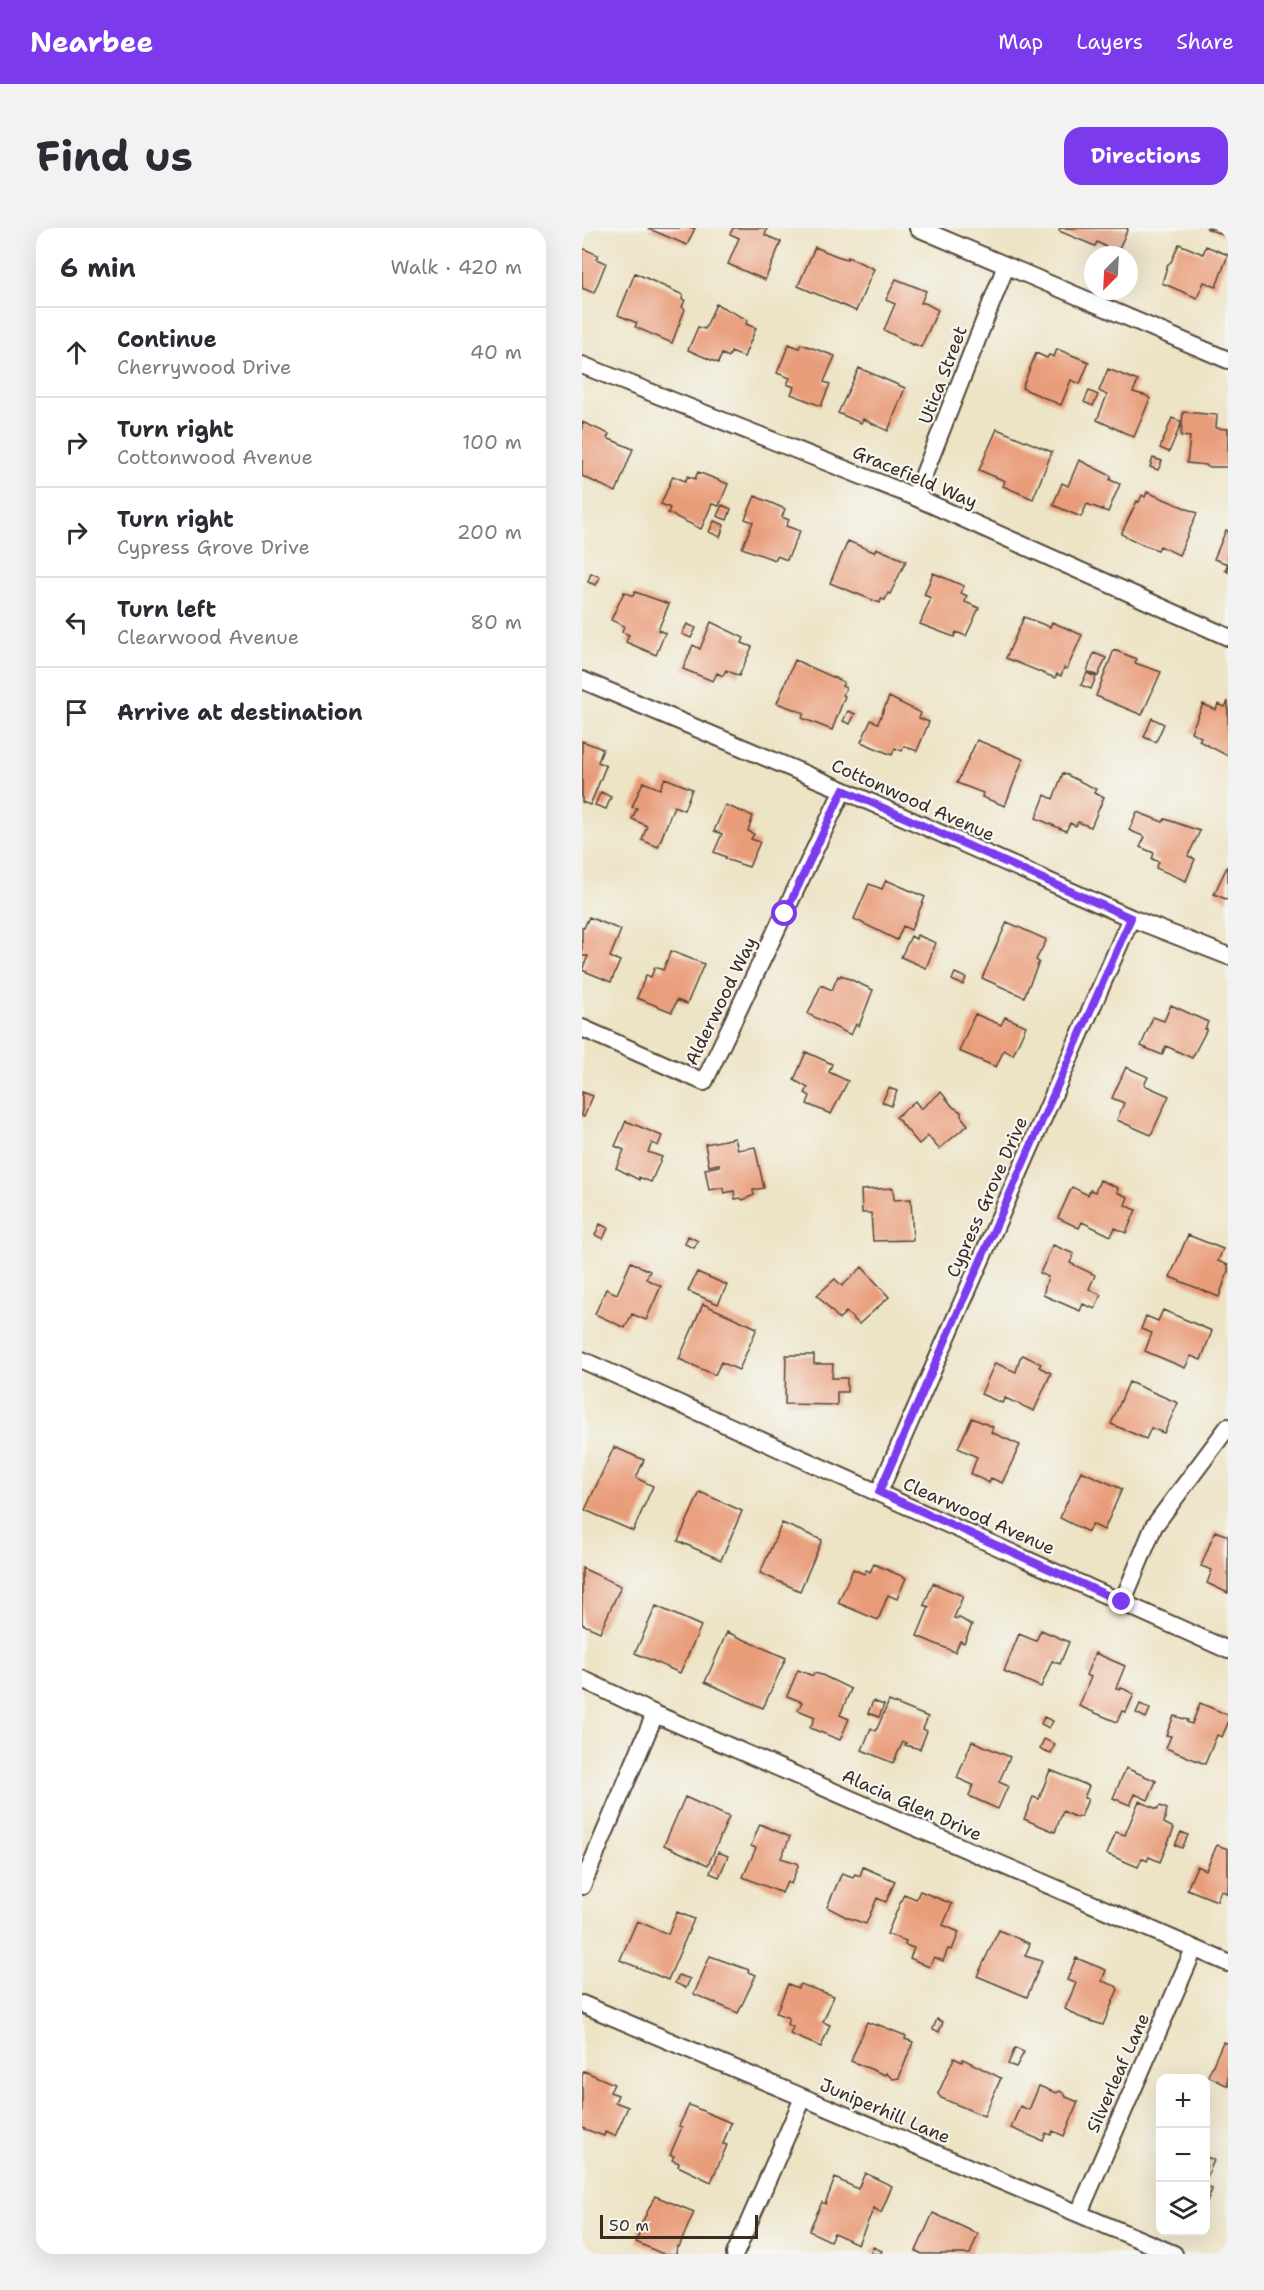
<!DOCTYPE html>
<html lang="en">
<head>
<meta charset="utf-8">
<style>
	:root { --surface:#fff; --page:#f2f2f3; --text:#2b2b33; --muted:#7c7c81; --line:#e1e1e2; --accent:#7c3aed }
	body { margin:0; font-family:"Shantell Sans",sans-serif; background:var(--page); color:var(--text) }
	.controls { position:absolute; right:18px; bottom:18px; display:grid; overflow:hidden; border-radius:12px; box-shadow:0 6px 24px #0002 }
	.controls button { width:54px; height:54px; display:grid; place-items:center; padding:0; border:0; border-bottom:2px solid var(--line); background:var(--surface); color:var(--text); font:30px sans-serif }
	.compass { position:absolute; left:502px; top:18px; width:54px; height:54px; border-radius:50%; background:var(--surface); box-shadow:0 6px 24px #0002; rotate:204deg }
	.scale { position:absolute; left:18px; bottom:15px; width:158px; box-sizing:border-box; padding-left:6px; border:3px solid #3b2a1e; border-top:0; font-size:16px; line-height:21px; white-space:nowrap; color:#3b2a1e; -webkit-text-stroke:4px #f6f6f2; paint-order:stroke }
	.stop { position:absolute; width:18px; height:18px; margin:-14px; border:4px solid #7c3aed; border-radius:50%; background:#fff }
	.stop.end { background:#7c3aed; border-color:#fff; box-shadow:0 2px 6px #0008 }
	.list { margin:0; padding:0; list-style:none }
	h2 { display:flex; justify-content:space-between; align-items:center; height:78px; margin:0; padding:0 24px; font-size:26px }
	h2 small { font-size:20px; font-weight:400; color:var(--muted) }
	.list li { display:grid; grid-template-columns:39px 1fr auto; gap:18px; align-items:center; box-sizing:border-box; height:90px; padding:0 24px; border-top:2px solid var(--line) }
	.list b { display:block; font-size:22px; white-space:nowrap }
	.list p { margin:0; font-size:20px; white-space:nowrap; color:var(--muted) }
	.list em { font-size:20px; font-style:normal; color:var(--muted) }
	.icon { flex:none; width:33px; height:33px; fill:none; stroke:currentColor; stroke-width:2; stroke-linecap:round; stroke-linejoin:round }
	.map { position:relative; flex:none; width:646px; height:2026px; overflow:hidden; border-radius:18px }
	header { display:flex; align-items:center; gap:36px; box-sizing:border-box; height:84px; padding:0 30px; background:var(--accent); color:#fff }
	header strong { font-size:28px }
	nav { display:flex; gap:33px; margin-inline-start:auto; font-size:21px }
	.intro { display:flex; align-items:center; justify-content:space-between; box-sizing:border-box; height:144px; padding:0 36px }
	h1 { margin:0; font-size:42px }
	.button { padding:15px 27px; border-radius:18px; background:var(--accent); color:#fff; font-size:21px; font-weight:700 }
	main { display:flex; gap:36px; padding:0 36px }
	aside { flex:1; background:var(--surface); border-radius:18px; box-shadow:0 6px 24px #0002 }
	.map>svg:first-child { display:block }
</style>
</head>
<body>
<header>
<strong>Nearbee</strong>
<nav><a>Map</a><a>Layers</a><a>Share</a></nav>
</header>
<div class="intro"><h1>Find us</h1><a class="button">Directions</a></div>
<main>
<aside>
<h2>6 min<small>Walk · 420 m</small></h2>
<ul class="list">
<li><svg class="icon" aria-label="ahead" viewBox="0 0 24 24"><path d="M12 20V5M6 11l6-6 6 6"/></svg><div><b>Continue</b><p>Cherrywood Drive</p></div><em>40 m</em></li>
<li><svg class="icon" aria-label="right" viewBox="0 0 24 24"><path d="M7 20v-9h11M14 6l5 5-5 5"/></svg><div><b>Turn right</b><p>Cottonwood Avenue</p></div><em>100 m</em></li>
<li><svg class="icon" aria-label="right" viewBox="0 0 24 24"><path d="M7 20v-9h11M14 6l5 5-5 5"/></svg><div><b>Turn right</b><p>Cypress Grove Drive</p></div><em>200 m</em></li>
<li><svg class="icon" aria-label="left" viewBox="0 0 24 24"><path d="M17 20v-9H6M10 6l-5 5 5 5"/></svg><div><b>Turn left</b><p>Clearwood Avenue</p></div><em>80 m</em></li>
<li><svg class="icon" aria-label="arrive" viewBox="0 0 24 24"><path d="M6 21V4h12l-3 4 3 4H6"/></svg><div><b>Arrive at destination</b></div></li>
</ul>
</aside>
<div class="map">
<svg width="646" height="2026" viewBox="0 0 646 2026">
	<rect width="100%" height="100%" fill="#f6f6f2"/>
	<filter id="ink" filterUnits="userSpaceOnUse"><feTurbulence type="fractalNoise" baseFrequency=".0167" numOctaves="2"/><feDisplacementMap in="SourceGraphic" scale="12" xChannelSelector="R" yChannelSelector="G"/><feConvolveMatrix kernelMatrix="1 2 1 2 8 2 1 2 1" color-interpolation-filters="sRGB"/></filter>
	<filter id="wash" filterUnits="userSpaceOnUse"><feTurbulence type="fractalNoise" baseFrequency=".008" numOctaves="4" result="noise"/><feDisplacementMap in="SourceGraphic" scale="24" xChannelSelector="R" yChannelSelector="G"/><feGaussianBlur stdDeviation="1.35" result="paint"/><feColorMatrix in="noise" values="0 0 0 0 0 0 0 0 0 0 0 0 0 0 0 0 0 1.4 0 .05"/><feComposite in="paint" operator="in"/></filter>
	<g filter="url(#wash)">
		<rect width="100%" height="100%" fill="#ede3c5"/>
		<g id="blocks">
			<path fill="#e99c79" d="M65,0H113L105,17Z
				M151,0H185L183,7L199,14L183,52L146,36L157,10L148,6Z
				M478,0H546L536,23H532L515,14L513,18L477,3Z
				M624,0H646V9Z
				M597,16L621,26L624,18L646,27L634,59L622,54L615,70L580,55L586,36L589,34Z
				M233,19L255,28L265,31L266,29L292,41L274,83L216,58Z
				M0,20L16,27L14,31L24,35L12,65L0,60Z
				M53,45L101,67L100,71L103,72L100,79L103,81L90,115L53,99L55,95L36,87Z
				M314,51L344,63L339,75H343L356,82L339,119L332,116L331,117L302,102L313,76L304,72Z
				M134,76L166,92L164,96L174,100L162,129L149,124L147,129L140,126L136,135L106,122L116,99L123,101Z
				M207,116L217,120L219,116L253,128L242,154L248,156L239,178L209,166L212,159L205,156L208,150L195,145Z
				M475,121L507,134L498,156L489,152L479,177L440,160L454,125L465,130L467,127L472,129Z
				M277,140L323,160L306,203L281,191L279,195L256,185Z
				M526,141L556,153L551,164L565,168L568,171L552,209L515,192L525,167L517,163Z
				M507,163L516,167L511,178L502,174Z
				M601,184L635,187L634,200L646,201V239H626L624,237L605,235L608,209L599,208Z
				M590,190L600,194L587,224L578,220Z
				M0,194L27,206L25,210L51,221L34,264L0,248Z
				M415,201L470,224L451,271L421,258L423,253L397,242Z
				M571,230L580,233L576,242L568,239Z
				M497,232L529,248L528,252L538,256L526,284L505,276L499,289L471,277L480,255L486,258Z
				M116,244L146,256L137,278L130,276L119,301L86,285L88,280L79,276L91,248L103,253L106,248L113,251Z
				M565,264L615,285L597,327L578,318L576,322L561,317L539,306L555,273L557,274L560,267L563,269Z
				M173,268L203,281L200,289L207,292L204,298L218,303L205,332L195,328L193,332L160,320L171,294L163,291Z
				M140,277L149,281L145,292L135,288Z
				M132,293L142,297L138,309L127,304Z
				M644,302L646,303V344L643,342L646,336L632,331Z
				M266,313L292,324L294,320L324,333L308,366L306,365L303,372L299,371L298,375L248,355Z
				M9,345L18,349L14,357L6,354Z
				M351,345L382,358L379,365L385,368L383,374L397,380L384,408L374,404L372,409L338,396L349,370L342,367Z
				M42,364L51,368L53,364L87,376L76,402L83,405L74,427L44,414L47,407L40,404L42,398L29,392Z
				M442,389L468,399L470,394L500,407L485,441L482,440L479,448L475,446L473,450L424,430Z
				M129,394L162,410L160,415L170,419L157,448L144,442L141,448L135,445L131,453L101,441L111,417L118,421Z
				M105,396L114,400L109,410L100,406Z
				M532,422L555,431L553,435L579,444L560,487L514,468Z
				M512,425L524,430L516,448L505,443Z
				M213,432L262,454L260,458L264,460L261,467L263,468L250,502L220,490L222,485L195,475Z
				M505,445L514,449L509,461L499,457Z
				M307,469L339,485L337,490L347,494L335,523L322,518L320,523L313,520L310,527L279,514L289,492L296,495Z
				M646,473V528L617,513L619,509L609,504L621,476L634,482L636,476L643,479Z
				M266,483L273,486L268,496L261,493Z
				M570,490L582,496L574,514L562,509Z
				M395,512L441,531L423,578L400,569L401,565L375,555Z
				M0,513L21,521L16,534L24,538L8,577L0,574Z
				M481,545L514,561L512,565L522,569L509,599L496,594L494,598L488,595L484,603L454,590L463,567L471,571Z
				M83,550L110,561L102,582L92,578L76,619L60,612L65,598L50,591L55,580L50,579L61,554L78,561Z
				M19,564L29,569L24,581L13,577Z
				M143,577L171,588L166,603L172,606L169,611L178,614L167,639L143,631L144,629L132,624L140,606L132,603Z
				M555,584L581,594L583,591L618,603L606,628L613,631L604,653L574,640L577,634L570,631L572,625L558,619L563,609L547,602Z
				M646,637V672L632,666Z
				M304,652L343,669L329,702L321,698L315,712L272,691L287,656L300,661Z
				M7,689L39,702L28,729L38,733L29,754L0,742L6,728H0V699L2,700Z
				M425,694L463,711L464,713L454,732L457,734L442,769L400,750Z
				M335,707L354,715L344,740L319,729L329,708L334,711Z
				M89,723L122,736L105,776L95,772L90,784L55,770L64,747L69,749L73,739L81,742Z
				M373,745L384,750L381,757L370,752Z
				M259,747L291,762L277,798L274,796L269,807L226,786L239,757L250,762L256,748L258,749Z
				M589,777L626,794L623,801H625L610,830L584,818L580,827L559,818L571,789L582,793Z
				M393,786L419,797L423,789L444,798L431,827L422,822L414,839L377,823Z
				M224,824L250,836L247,844L266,853L249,886L225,876L228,868L223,865L226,860L212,852Z
				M544,839L566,849L562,857L587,868L569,907L535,892L542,875L530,870Z
				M307,860L315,863L309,878L300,874Z
				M0,864L11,868L2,889L0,888Z
				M359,864L371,879L379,884V888L386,897L357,921L346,908L337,916L314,889L333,873L339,881Z
				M44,893L80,908L76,918L70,915L66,924L80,929L69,954L57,949V952L34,940L42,922L33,918Z
				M153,910L156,922L173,919L182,960L171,962L172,967L161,972L158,970L153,971L152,963L142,965L141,960L127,962L123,941L137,938V936L127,938L123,916Z
				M518,952L536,960L535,964L546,969L543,977L554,982L544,1005L533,1000L529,1008L500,994L497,1000L476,990L490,959L506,967L508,962L513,964Z
				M311,960L312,972L329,971L331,1012L291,1013L289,985H280L279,962Z
				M18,996L26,1000L21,1011L13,1007Z
				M606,1007L641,1021L636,1033L646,1037V1043L637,1069L588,1049Z
				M106,1008L116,1013L112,1020L103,1016Z
				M471,1017L492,1026L488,1035L513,1047L507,1061L519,1067L513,1081L501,1076L498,1083L461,1067L466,1049L458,1045Z
				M49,1034L68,1043L64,1051L79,1058L64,1092L50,1086L43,1100L13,1086L24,1061L35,1066Z
				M280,1039L307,1069L277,1096L264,1084L257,1091L235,1067L253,1051L260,1058Z
				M115,1044L145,1057L136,1076L106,1063Z
				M121,1076L175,1100L157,1142L139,1134L133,1147L97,1131Z
				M581,1082L630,1103L619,1132L609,1128L603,1140L563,1123L570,1105L559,1101L564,1088L576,1093Z
				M204,1127H232V1136H251L250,1150H265V1164H255V1177L203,1176Z
				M441,1127L459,1136L457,1139L469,1145L452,1183L423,1170L420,1175L399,1166L413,1135L434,1144L438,1130Z
				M547,1154L596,1175L582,1205L569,1200L564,1211L529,1196Z
				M390,1190L411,1199L409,1204L438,1217L420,1255L409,1250L407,1255L389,1246L395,1229L376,1220Z
				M32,1219L62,1232L54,1250L71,1258L51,1303L3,1282Z
				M499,1243L540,1261L522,1302L510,1296L506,1304L478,1290Z
				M118,1264L160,1283L139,1332L96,1313Z
				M200,1295L240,1312L218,1363L178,1345Z
				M633,1303L646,1308V1365L625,1355L630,1342L619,1338Z
				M292,1336L324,1350L315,1371L306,1367L296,1392L256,1375L271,1341L282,1346L284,1342L288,1344Z
				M0,1340L39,1358L18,1404L0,1396Z
				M351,1355L381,1368L372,1390L376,1391V1389L390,1397L382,1415L378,1413L373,1424L335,1408L347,1379L342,1377Z
				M74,1378L119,1398L98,1445L53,1425Z
				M459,1402L487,1414L478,1436L470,1433L459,1459L422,1443L437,1406L454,1413Z
				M145,1404L204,1430L181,1480L123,1454Z
				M513,1425L543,1438L534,1460L538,1461V1459L552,1466L544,1484L540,1483L535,1494L497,1478L509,1449L504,1447Z
				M216,1442L231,1448L232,1445L240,1447L269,1461L258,1487L267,1491L258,1512L228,1500L233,1489L216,1482L220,1474L205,1468Z
				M291,1473L302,1477L297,1489L286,1485Z
				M307,1473L346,1489L341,1501L345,1503L338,1521L323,1517L324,1515L321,1514L311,1535L280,1522L289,1500L294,1503Z
				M618,1475L646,1487V1495L640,1509L635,1507L623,1536L584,1520L589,1508L584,1507L592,1488L606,1492L605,1494L610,1496Z
				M558,1476L568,1481L564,1490L554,1485Z
				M462,1489L471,1493L467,1500L459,1496Z
				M462,1511L473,1516L469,1525L458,1521Z
				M390,1513L428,1529L417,1554L426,1558L416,1581L387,1568L391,1557L375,1550Z
				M544,1540L574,1553L566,1572L553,1566L548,1577L531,1570Z
				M468,1542L507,1558L502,1570L506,1571L499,1589L496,1588L495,1590L481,1583L473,1604L442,1591L451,1569L457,1571Z
				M103,1569L147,1589L126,1637L82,1617Z
				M557,1573L575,1581L578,1578L585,1581L582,1595L592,1600L578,1634L567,1629L565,1633L560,1630L556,1639L525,1626L534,1604L543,1607Z
				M178,1596L208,1609L199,1630L215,1635L216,1638L209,1656L205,1654L200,1665L161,1649L174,1620L169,1618Z
				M599,1604L606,1607L600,1620L593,1617Z
				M635,1617L646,1621V1666L639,1662L635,1673L605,1661L615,1638L624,1642Z
				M136,1624L146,1628L137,1649L128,1645Z
				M281,1639L313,1653L304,1674L295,1670L284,1696L264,1689L245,1679L260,1645L271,1649L273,1646L278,1648Z
				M338,1663L370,1676L361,1697L377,1704L370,1722L366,1721L361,1733L352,1729L347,1739L328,1730L332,1720L323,1717L324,1713L305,1706L322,1666L334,1671Z
				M95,1684L112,1691L86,1752L38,1732L55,1693L86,1706Z
				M417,1702L448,1716L443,1728L460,1733L445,1769L395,1748Z
				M128,1728L167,1742L166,1744L174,1747L156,1785L112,1766Z
				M494,1730L524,1742L520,1753L534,1758L536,1761L521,1797L497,1789L483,1781L494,1755L485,1752Z
				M97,1747L108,1751L104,1760L93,1755Z
				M206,1756L216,1760L218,1756L252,1768L241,1794L248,1797L239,1819L208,1806L211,1799L205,1796L207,1790L194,1785Z
				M355,1791L361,1794L357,1804L351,1801Z
				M285,1794L295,1798V1796L324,1808L323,1811L331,1814L317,1850L311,1851L304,1845L303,1847L269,1833Z
				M641,1814L646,1816V1858L626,1848Z
				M433,1820L442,1824L434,1839L426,1836Z
				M372,1830L380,1834L381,1831L419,1850L402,1888L359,1870L356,1866Z
				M2,1843L32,1856L28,1864L36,1867L33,1874L46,1879L33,1908L23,1904L22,1908L0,1900V1848Z
				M457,1858L474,1865L478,1863L483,1866L484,1869L496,1874L482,1908L471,1903L469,1907L464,1905L461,1913L429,1900L438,1878L447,1882Z
				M107,1877L149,1895L141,1916L145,1917L129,1954L96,1938L97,1935L90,1932L92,1928L88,1927L100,1899L97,1898Z
				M624,1929L632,1932L624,1952Z
				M283,1945L310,1958L299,1985L292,1980L276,2016L252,2005L248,2013L227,2003L240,1974L243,1976L253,1950L276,1961Z
				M624,1958L630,1961L624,1977Z
				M73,1968L112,1984L97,2019L95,2018L94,2026H81L54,2014L57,2006L55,2005Z
				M351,1985L396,2006L388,2026H340L334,2023Z
				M291,2019L300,2023L298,2026H288Z"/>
		</g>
	</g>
	<g filter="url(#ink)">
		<use href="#blocks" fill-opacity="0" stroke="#564637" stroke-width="1.5"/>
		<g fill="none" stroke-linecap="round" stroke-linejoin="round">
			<g stroke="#564637" stroke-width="20">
				<path id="street" d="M336,0L646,132
					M0,137L333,269L646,409
					M333,269L424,38
					M0,452L261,562L549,690L646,728
					M0,800L122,854L261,562
					M0,1132L646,1422
					M297,1264L549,690
					M540,1375L572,1298L646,1199
					M0,1451L73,1486L646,1735
					M0,1658L73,1486
					M0,1776L592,2026
					M497,1985L612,1721
					M153,2026L221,1870"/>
			</g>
			<use href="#street" stroke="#fff" stroke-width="16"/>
		</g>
	</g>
	<g fill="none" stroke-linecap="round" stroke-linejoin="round" filter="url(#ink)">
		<path stroke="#7c3aed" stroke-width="8" d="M203,686L261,562L549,690L297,1264L540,1374"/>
	</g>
	<g text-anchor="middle" stroke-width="4.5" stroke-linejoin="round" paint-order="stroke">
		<g font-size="18" fill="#3b2a1e" stroke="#f6f6f2">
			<text transform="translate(361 147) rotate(-69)" y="6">Utica Street</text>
			<text transform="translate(333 249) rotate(23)" y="6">Gracefield Way</text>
			<text transform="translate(331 572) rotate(24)" y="6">Cottonwood Avenue</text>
			<text transform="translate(139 773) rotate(-64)" y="6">Alderwood Way</text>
			<text transform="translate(405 969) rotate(-66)" y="6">Cypress Grove Drive</text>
			<text transform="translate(397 1288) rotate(24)" y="6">Clearwood Avenue</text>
			<text transform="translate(330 1577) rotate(24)" y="6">Alacia Glen Drive</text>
			<text transform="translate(536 1845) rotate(-66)" y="6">Silverleaf Lane</text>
			<text transform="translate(303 1883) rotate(23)" y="6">Juniperhill Lane</text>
		</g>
	</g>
</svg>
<div class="controls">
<button>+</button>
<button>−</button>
<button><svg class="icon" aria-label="layers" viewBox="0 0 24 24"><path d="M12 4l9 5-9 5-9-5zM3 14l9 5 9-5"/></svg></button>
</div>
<svg class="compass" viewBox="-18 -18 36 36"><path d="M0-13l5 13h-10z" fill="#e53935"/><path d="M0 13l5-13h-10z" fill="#7c7c81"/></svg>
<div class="scale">50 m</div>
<div class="stop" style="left:203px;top:686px"></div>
<div class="stop end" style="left:540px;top:1374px"></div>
</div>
</main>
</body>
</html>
